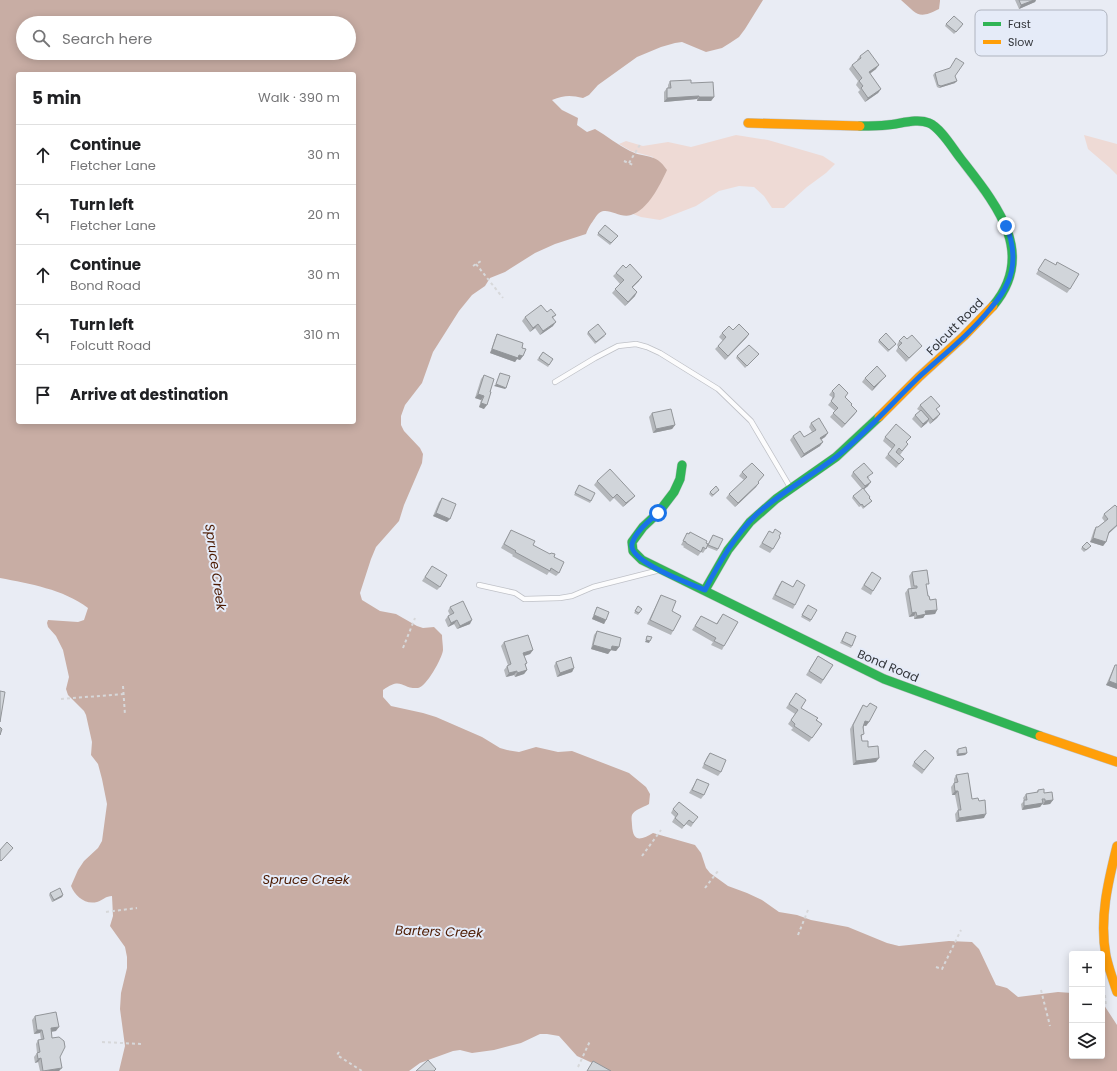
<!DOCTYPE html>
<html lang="en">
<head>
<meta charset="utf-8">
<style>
	:root { --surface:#fff; --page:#f2f2f2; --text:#202124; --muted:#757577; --line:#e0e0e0 }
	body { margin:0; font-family:Poppins,sans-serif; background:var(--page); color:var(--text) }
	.controls { position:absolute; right:12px; bottom:12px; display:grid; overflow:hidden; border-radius:4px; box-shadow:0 2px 10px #0003 }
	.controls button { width:36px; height:36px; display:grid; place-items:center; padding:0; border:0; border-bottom:1px solid var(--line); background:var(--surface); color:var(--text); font:20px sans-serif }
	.stop { position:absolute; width:12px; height:12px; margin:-9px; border:3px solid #1a73e8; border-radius:50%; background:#fff }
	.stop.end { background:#1a73e8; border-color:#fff; box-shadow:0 1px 4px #0008 }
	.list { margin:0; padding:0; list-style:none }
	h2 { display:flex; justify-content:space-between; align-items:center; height:52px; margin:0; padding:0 16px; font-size:17px }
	h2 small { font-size:13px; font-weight:400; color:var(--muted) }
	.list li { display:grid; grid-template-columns:26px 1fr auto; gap:12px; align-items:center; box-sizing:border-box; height:60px; padding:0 16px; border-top:1px solid var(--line) }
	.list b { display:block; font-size:15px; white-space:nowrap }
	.list p { margin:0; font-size:13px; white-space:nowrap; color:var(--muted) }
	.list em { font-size:13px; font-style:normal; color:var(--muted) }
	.icon { flex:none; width:22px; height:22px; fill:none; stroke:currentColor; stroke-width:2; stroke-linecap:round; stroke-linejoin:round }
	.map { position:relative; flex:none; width:1117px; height:1071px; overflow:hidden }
	.search { position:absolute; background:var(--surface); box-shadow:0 2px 10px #0003; left:16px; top:16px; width:340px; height:44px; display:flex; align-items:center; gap:10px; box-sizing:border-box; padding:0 14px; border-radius:22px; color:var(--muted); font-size:15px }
	.panel { position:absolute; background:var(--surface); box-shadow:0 2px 10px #0003; left:16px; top:72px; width:340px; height:352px; border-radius:4px }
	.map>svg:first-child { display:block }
</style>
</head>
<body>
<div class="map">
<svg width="1117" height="1071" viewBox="0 0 1117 1071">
	<rect width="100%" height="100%" fill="#e9ecf4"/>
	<path fill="#eedad5" d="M736,135L768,140L823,156L835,164L826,173L807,187L784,208H772L764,196L754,187L739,186L719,191L696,206L660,220L641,217L633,214L642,208L653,157L631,151L619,144L626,141L643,146L668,142L691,147Z
		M1084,135L1117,144V175L1109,167L1088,149Z"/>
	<path fill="#c8ada4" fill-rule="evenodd" d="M0,0H763L745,29L739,37L730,43L722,48L706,52L682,42L675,43L661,47L637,57L598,85L589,95L583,98C571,95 564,95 552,100L562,110L578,118L577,125L587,132L595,129C607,136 618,145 630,151C646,159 655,152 667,170C660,185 648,210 631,215C617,219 604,202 595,218C591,224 589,226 586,234L555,244L535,253L505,272L490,278L485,286L472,295L459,311L433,352L422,383L405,405L401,416V425L404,431L420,448L423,454L422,463L404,505L399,521L376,547L371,559L360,593L362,600L380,611L396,614L417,626L423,628L434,627L442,635C442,640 443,645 443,650C442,659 426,687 418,688C401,689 402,676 383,690V697L391,706L423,713L436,717L482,737L500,748L507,750L519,752L536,747L558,752L572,751L629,773L646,787L650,794L649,804C644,807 634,810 632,815C631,818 632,822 632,825C633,843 641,840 653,833L695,845L701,853L706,868L710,873L728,886L747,893L762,900L779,912L797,915L811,920L848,927L887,943L899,946L949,941L972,942L979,949L996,985L1007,988L1018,997L1058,992L1072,993V1056H1102V1002L1117,1025V1071H610L577,1056L559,1036L547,1034H540L521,1043L494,1050L472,1053L460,1050L453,1051L420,1063L409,1071H119L125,1046L120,1009L121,993L127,968V957L125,947L110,926L113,916L112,896C106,896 103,900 97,902C85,905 75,896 71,886L78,870L84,861L98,848L102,841L107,804L102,779L98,764L91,755L92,742L86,715L84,711L68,695L66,689L69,677L63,650L56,636L48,627L47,623L48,620L78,622L84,620L88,608C63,589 30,584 0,578ZM23,23H349V53H23ZM18,74H354V422H18Z
		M901,0H940V1L939,9C918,20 917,14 901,0Z"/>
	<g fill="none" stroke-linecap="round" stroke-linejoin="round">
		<g stroke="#bfc1c7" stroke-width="6">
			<path id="lane" d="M555,382L595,358L618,346L636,344L647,347L660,353L718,389L751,421L790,487
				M479,585L515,593L524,599L560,598L572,596L593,587L656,571"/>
		</g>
		<g stroke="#bfc1c7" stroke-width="10">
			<path id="fast" d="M860,126C869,126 878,126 887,125C900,124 917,118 929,123C941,128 953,149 961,159C995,203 1038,253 993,306
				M682,465L680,479L674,492L658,513L643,527L632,542L633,551L642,560L884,679L1040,736
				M705,590L728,550L750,522L776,499L836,457L879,417"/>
		</g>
		<g stroke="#bfc1c7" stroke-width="10">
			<path id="slow" d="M748,123L860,126
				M879,417L919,377L964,336L993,306
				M1040,736L1117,762
				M1117,846C1108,882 1099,919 1106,956C1109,969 1113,980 1117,992"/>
		</g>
		<path stroke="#d7d8da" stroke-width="2" stroke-dasharray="3 3" stroke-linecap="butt" d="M624,161L633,165
			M629,163L641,143
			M476,264L503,298
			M473,266L481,261
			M403,648L415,618
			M123,686L125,715
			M61,699L124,694
			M642,856L661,830
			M705,888L718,871
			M106,912L137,908
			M798,935L808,910
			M936,967L942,969L961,930
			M1041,990L1050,1026
			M1105,995L1106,1007
			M102,1042L141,1044
			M339,1052L337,1055L362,1071
			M578,1067L590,1041"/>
		<use href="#lane" stroke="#fcfcfd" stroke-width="4.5"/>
		<use href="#fast" stroke="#30b455" stroke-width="9"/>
		<use href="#slow" stroke="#ff9f0a" stroke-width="9"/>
	</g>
	<path fill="#b4b7bb" d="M1015,0H1036L1035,2L1019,9Z
		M946,24L962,26L954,34L945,26Z
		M860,56L876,69L870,74L881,89L878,93L865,102L858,92L860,90L856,85L858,81L849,69L852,65L857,61V60Z
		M935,73L955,76V83L939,88L937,87L933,75Z
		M670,81L691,83L714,97L711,101H697V99L664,102V92L667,88H668V85Z
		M605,225L618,236L610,245L597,235Z
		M1045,259L1055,265L1070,289L1067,293L1036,274Z
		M616,273L639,281L632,287L635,296L625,306L612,293L620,284L613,276Z
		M547,312L556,315L553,318V326L540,335L535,328L530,332L522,321L525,317Z
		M733,330L749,334L746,338L725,360L715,349L723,341L719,337L722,333Z
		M588,332L605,336L595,344L587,334Z
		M497,334L522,348L523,356L520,360L517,359L515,362L490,353L495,338Z
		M907,339L922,346L906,362L896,351L898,347L897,345L899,341Z
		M879,340L896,344L888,352L878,342Z
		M543,352L553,359L548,367L537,360Z
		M737,356H757L745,368L736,358Z
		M484,375V409L479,407L481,400L475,398L481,379Z
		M886,376L883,379L872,391L862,382L865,378Z
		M832,391L845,397L851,405L857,411L842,428L830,417L835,411L828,405L832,400V397L829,395Z
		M920,405L937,410L940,414L937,418L930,424L928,421L921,428L912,419L915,415L920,411L917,409Z
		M652,413L675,425L672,429L653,433L649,417Z
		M811,423L828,433L825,437L821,440L820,446L801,458L790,440L793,436L804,437L812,432L809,427Z
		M885,437L908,444L900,455L904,459L896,468L885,458L892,449L883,441Z
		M742,472L764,475L758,482L756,487L735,507L726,498L729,494L744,480L739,476Z
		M853,472L870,477L868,478V486L864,489L872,501L870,503L863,509L861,506L859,507L852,498L853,496L862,489L851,476Z
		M597,481L635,496L632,499L623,507L614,498L610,502L594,485Z
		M579,485L591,501L590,503L574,495Z
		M719,490L712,497L709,494L710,492Z
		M442,498L447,522L433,516L439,502Z
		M1115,505L1106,542L1103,546L1090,542L1094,530L1096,527H1098L1105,522L1102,518L1104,514Z
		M511,530L533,545L554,557L559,573L556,576L549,572L547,575L512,556L513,555L501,548Z
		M687,533L708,544L713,535L718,549L717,551L707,547L703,553L701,552L698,556L683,547L684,546L681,545Z
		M773,533L779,536L773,549L770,553L759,547L767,535Z
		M1082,547L1089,548L1084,552L1081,549Z
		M430,569L440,587L437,590L422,581Z
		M912,572L926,588L928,596L937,610L935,614L925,615L923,618L914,619V616L909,617L905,593L908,589L911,588L909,576Z
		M869,576L873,591L871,595L861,589Z
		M797,580L795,605L793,609L772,599L779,585L782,581L793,587Z
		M661,595L672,611L673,631L671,635L647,624L659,599Z
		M638,606L642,609L638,615L634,613Z
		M450,607L470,624L457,629L454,624L448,627L445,620L448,616L450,615L448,611Z
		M597,607L606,620L604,624L592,619L595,611Z
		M806,607L811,620L810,622L801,617Z
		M723,614L724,646L722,650L711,645L713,642L692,630L701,616L716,624Z
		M597,631L619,647L616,651L611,650L608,654L591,649L594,635Z
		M846,632L852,646L851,648L840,643Z
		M504,642L533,650L530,654L524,656L527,663L525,666L527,670L524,674L515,677L514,675L506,677L504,670L508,665L501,646Z
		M818,656L833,665L821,684L806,675Z
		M556,662L574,668L572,672L557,677L554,666Z
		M1115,665H1117V689L1106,685L1113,669Z
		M796,693L801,708L822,724L809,742L791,730L793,728L788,724L795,714L786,708Z
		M863,705L869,722L866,726H864L862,737V741L876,762L853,765L850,729Z
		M958,749L967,753L965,755L957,756L956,751Z
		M710,753L721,772L718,776L702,768L707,757Z
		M934,758L922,774L912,766L914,762Z
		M956,775L972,799L984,818L956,822L955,814L958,810L955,795H952L951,787L954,783V779Z
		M697,779L704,795L701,799L689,793L695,783Z
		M1038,790L1044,793L1053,800L1050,804L1043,805L1042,804L1040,807L1022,810L1021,804L1024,801L1023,798L1026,794L1036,793Z
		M673,809L695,821L691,827L686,824L682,829L672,822L675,817L671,813Z
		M50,893L63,895L62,897L52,902L49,895Z
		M35,1016L56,1031L51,1032L52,1038L60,1057L59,1071H40L38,1062L35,1063L34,1057L37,1053L36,1044L38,1040H41L40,1033L34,1034L32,1020Z"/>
	<path fill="#929599" d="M1034,0H1036L1035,2L1019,9L1021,5Z
		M879,65L876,69L866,76L869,72Z
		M957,81L955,83L939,88L941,86Z
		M881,89L878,93L865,102L868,98Z
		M699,96L697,99L664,102L667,98Z
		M699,97H714L711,101H697Z
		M642,277L639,281L629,291L632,287Z
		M637,292L635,296L625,306L628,302Z
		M556,322L553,326L540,335L543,331Z
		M538,324L535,328L530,332L533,328Z
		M749,334L746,338L725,360L728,356Z
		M492,349L519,355L523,356L520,360L517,359L515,362L490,353Z
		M886,376L883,379L872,391L874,387Z
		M496,384L506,388L505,389L494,386Z
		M478,394L484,396L481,400L475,398Z
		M481,403L487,405L484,409L479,407Z
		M857,411L854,415L842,428L845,424Z
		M940,414L937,418L930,424L933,420Z
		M929,419L927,423L921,428L923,424Z
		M675,425L672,429L653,433L656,429Z
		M828,433L825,437L817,442L820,438Z
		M823,442L820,446L801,458L804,454Z
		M871,482L868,486L863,490L865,486Z
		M759,483L756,487L735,507L738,503Z
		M635,496L632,499L623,507L626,503Z
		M436,513L450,519L447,522L433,516Z
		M1117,525V526L1106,536L1109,532Z
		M1093,538L1106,542L1103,546L1090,542Z
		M937,610L935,614L925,615L923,618L914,619L917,616L925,611Z
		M916,612L914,616L909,617L912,613Z
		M594,615L606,620L604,624L592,619Z
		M457,620L454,624L448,627L451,623Z
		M472,620L470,624L457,629L460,626Z
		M646,640L650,641L649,643L645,642Z
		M593,645L611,650L608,654L591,649Z
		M612,646L619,647L616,651L610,650Z
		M533,650L530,654L521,657L523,653Z
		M574,668L572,672L557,677L560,673Z
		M527,670L524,674L515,677L517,673Z
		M517,671L514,675L506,677L509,673Z
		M1109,681L1117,684V689L1106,685Z
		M865,721L869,722L866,726L863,725Z
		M967,753L965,755L957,756L958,754Z
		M879,758L876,762L853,765L856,761Z
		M955,791H958L955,795H952Z
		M1053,800L1050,804L1043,805L1045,801Z
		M1043,803L1040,807L1022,810L1024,806Z
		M986,814L984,818L956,822L959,818Z
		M63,895L62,897L52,902L54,900Z
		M59,1027L56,1031L48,1032L51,1028Z
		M37,1030H42L40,1033L34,1034Z
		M41,1058L38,1062L35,1063L38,1059Z
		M62,1068L59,1071H43Z"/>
	<path fill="#d1d5da" stroke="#929599" d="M1019,0H1034L1021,5Z
		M954,16L963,24L956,32L946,24Z
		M868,50L879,65L869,72L881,89L868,98L861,88L863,86L859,81L862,78L852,65L861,58L860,56Z
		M956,58L964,63L955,76L957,81L941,86L938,85L935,73L950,68Z
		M691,80V83L713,82L714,97H699V96L667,98V88H671L670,81Z
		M605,225L618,236L611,243L598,233Z
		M1045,259L1056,265L1057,262L1079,274L1070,289L1038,270Z
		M630,264L642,277L632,287L637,292L628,302L615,289L624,280L616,273L623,265L626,268Z
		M541,305L547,312L551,309L556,315L552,317L556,322L543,331L538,324L533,328L525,317Z
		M598,324L606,334L596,342L588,332Z
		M739,324L749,334L728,356L718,346L726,337L722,333L729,326L733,330Z
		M886,333L896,344L889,350L879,340Z
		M497,334L523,343L522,348L526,349L523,356L519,355L518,358L492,349Z
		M912,335L922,346L909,358L898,347L902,343L899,341L904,336L907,339Z
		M749,345L759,354L747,366L737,356Z
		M543,352L553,359L549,365L539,358Z
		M877,366L886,376L874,387L865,378Z
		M500,373L510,376L506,388L496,384Z
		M484,375L494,379L490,392H491L487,405L481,403L484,396L478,394Z
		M839,384L848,393L845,397L852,404L851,405L857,411L845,424L833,413L838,408L831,401L834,397V393L832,391Z
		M931,396L940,406L936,409L940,414L933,420L920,405Z
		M671,409L675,425L656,429L652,413Z
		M921,410L929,419L923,424L915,415Z
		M819,418L828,433L820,438L823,442L804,454L793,436L800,431L804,437L816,430L811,423Z
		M896,424L911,437L906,442L908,444L902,451L899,448L896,452L904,459L899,464L888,454L895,445L885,437Z
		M752,463L764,475L758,482L759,483L738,503L729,494L747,477L742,472Z
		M864,463L873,473L867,477L871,482L865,486L853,472Z
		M610,469L635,496L626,503L617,494L613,498L597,481Z
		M579,485L595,493L591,501L575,493Z
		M716,486L719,490L713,495L710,492Z
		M863,488L870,497L869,498L872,501L864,507L862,504L861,505L853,496Z
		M442,498L456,504L450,519L436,513Z
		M1115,505L1117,507V525L1109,532L1106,542L1093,538L1096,527H1098L1108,519L1104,514Z
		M775,529L781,533L779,536L780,537L773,549L762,543L769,531L773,533Z
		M511,530L535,541L533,545L550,554L551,553L555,554L554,557L564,562L559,573L551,568L550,571L515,552L516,551L504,544Z
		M690,532L707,541L706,543L708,544L706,549L703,547L701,552L686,543V542L683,541L687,533L689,534Z
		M713,535L723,539L718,549L708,545Z
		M1087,542L1091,546L1086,550L1082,547Z
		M432,566L447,575L440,587L425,577Z
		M927,570L929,584H926L928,596H929L930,600L936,599L937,610L925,611L926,614L917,616L916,612L912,613L908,589L917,588V586H914L912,572Z
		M872,572L881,578L873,591L864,585Z
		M797,580L805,585L795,605L775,595L782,581L793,587Z
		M661,595L676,601L672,611L681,616L673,631L650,620Z
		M463,601L472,620L460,626L457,620L451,623L448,616L454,613L450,607Z
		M808,605L817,610L811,620L802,615Z
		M638,606L642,609L639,613L635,611Z
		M597,607L609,612L606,620L594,615Z
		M723,614L738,622L724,646L714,641L716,638L695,626L701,616L717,624Z
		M597,631L621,638L619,647L612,646L611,650L593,645Z
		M846,632L856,636L852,646L842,641Z
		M528,635L533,650L523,653L527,663L525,664L527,670L517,673V671L509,673L507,666L511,664L504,642Z
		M647,636L652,637L650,641L646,640Z
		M818,656L833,665L823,680L809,671Z
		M571,657L574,668L560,673L556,662Z
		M1115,665H1117V684L1109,681Z
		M0,691L5,692L0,722Z
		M796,693L806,700L801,708L818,718L816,720L822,724L812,738L794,726L795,724L791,720L798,710L789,704Z
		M870,703L877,707L869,722L865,721L863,727L864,734L861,735L862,741H868V747L878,746L879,758L856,761L853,725L863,705L867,707Z
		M0,727L2,729L0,735Z
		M966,747L967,753L958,754V749Z
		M925,750L934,758L924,770L914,762Z
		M710,753L726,760L721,772L704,764Z
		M968,773L972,799L978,798L979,801L985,800L986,814L959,818L958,810H961L958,791H955L954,783L958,782L956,775Z
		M697,779L709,784L704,795L692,790Z
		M1044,789V793L1052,792L1053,800L1045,801V799H1042L1043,803L1024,806V800H1027L1026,794L1038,792V790Z
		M679,802L698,817L693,823L689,820L684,826L675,818L678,814L673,809Z
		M7,842L13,848L1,861L0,860V850Z
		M60,888L63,895L54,900L50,893Z
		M56,1012L59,1027L51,1028L52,1038L59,1037L64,1041L65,1047L60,1057L62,1068L43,1071L41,1058L38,1059L37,1053L40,1052L38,1040L44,1039L42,1030H37L35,1016Z
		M428,1060L436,1069L434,1071H416Z
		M593,1061L611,1071H587Z"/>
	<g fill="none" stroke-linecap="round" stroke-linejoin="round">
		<path stroke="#1a73e8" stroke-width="5" d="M658,513C649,521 635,532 632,544C628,562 691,584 705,590C719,563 735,535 757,514C781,492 810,477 836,457C865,434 891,404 918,378C943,355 969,335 990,309C997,301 1003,294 1007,284C1016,267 1014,243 1006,226"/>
	</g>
	<g text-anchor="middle" stroke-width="4" stroke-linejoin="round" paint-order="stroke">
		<g font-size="12" fill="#313439" stroke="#e5ebf8">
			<text transform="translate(955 327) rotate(-45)" y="4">Folcutt Road</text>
			<text transform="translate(888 666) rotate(23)" y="4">Bond Road</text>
		</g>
		<g font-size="13" font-style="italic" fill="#4c1a00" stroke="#e5ebf8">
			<text transform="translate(216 567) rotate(82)" y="5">Spruce Creek</text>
			<text x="306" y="884">Spruce Creek</text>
			<text transform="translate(439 931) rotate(2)" y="5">Barters Creek</text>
		</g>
	</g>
	<rect x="975" y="10" width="132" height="46" rx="6" fill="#e5ebf8" stroke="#afb4bf" stroke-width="1"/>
	<rect x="983" y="22" width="18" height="4" fill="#30b455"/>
	<rect x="983" y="40" width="18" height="4" fill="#ff9f0a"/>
	<g font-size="11" fill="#313439">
		<text x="1008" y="28">Fast</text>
		<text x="1008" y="46">Slow</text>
	</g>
</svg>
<div class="controls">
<button>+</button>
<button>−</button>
<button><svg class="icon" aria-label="layers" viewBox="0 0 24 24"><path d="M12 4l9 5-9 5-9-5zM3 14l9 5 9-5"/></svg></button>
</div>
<div class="stop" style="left:658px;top:513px"></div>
<div class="stop end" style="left:1006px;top:226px"></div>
<div class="search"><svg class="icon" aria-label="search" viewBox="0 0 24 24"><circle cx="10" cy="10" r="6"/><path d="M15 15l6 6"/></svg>Search here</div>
<section class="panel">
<h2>5 min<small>Walk · 390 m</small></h2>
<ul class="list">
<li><svg class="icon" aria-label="ahead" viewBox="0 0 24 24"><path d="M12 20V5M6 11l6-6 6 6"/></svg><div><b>Continue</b><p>Fletcher Lane</p></div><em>30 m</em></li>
<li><svg class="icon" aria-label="left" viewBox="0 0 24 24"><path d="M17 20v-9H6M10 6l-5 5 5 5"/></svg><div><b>Turn left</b><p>Fletcher Lane</p></div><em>20 m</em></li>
<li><svg class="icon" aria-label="ahead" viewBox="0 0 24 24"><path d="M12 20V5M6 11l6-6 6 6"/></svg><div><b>Continue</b><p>Bond Road</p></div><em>30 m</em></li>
<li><svg class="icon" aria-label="left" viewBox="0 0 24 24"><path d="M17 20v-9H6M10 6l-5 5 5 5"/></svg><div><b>Turn left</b><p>Folcutt Road</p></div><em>310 m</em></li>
<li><svg class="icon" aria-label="arrive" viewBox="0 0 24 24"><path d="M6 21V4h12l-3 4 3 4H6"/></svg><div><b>Arrive at destination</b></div></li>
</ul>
</section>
</div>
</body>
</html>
